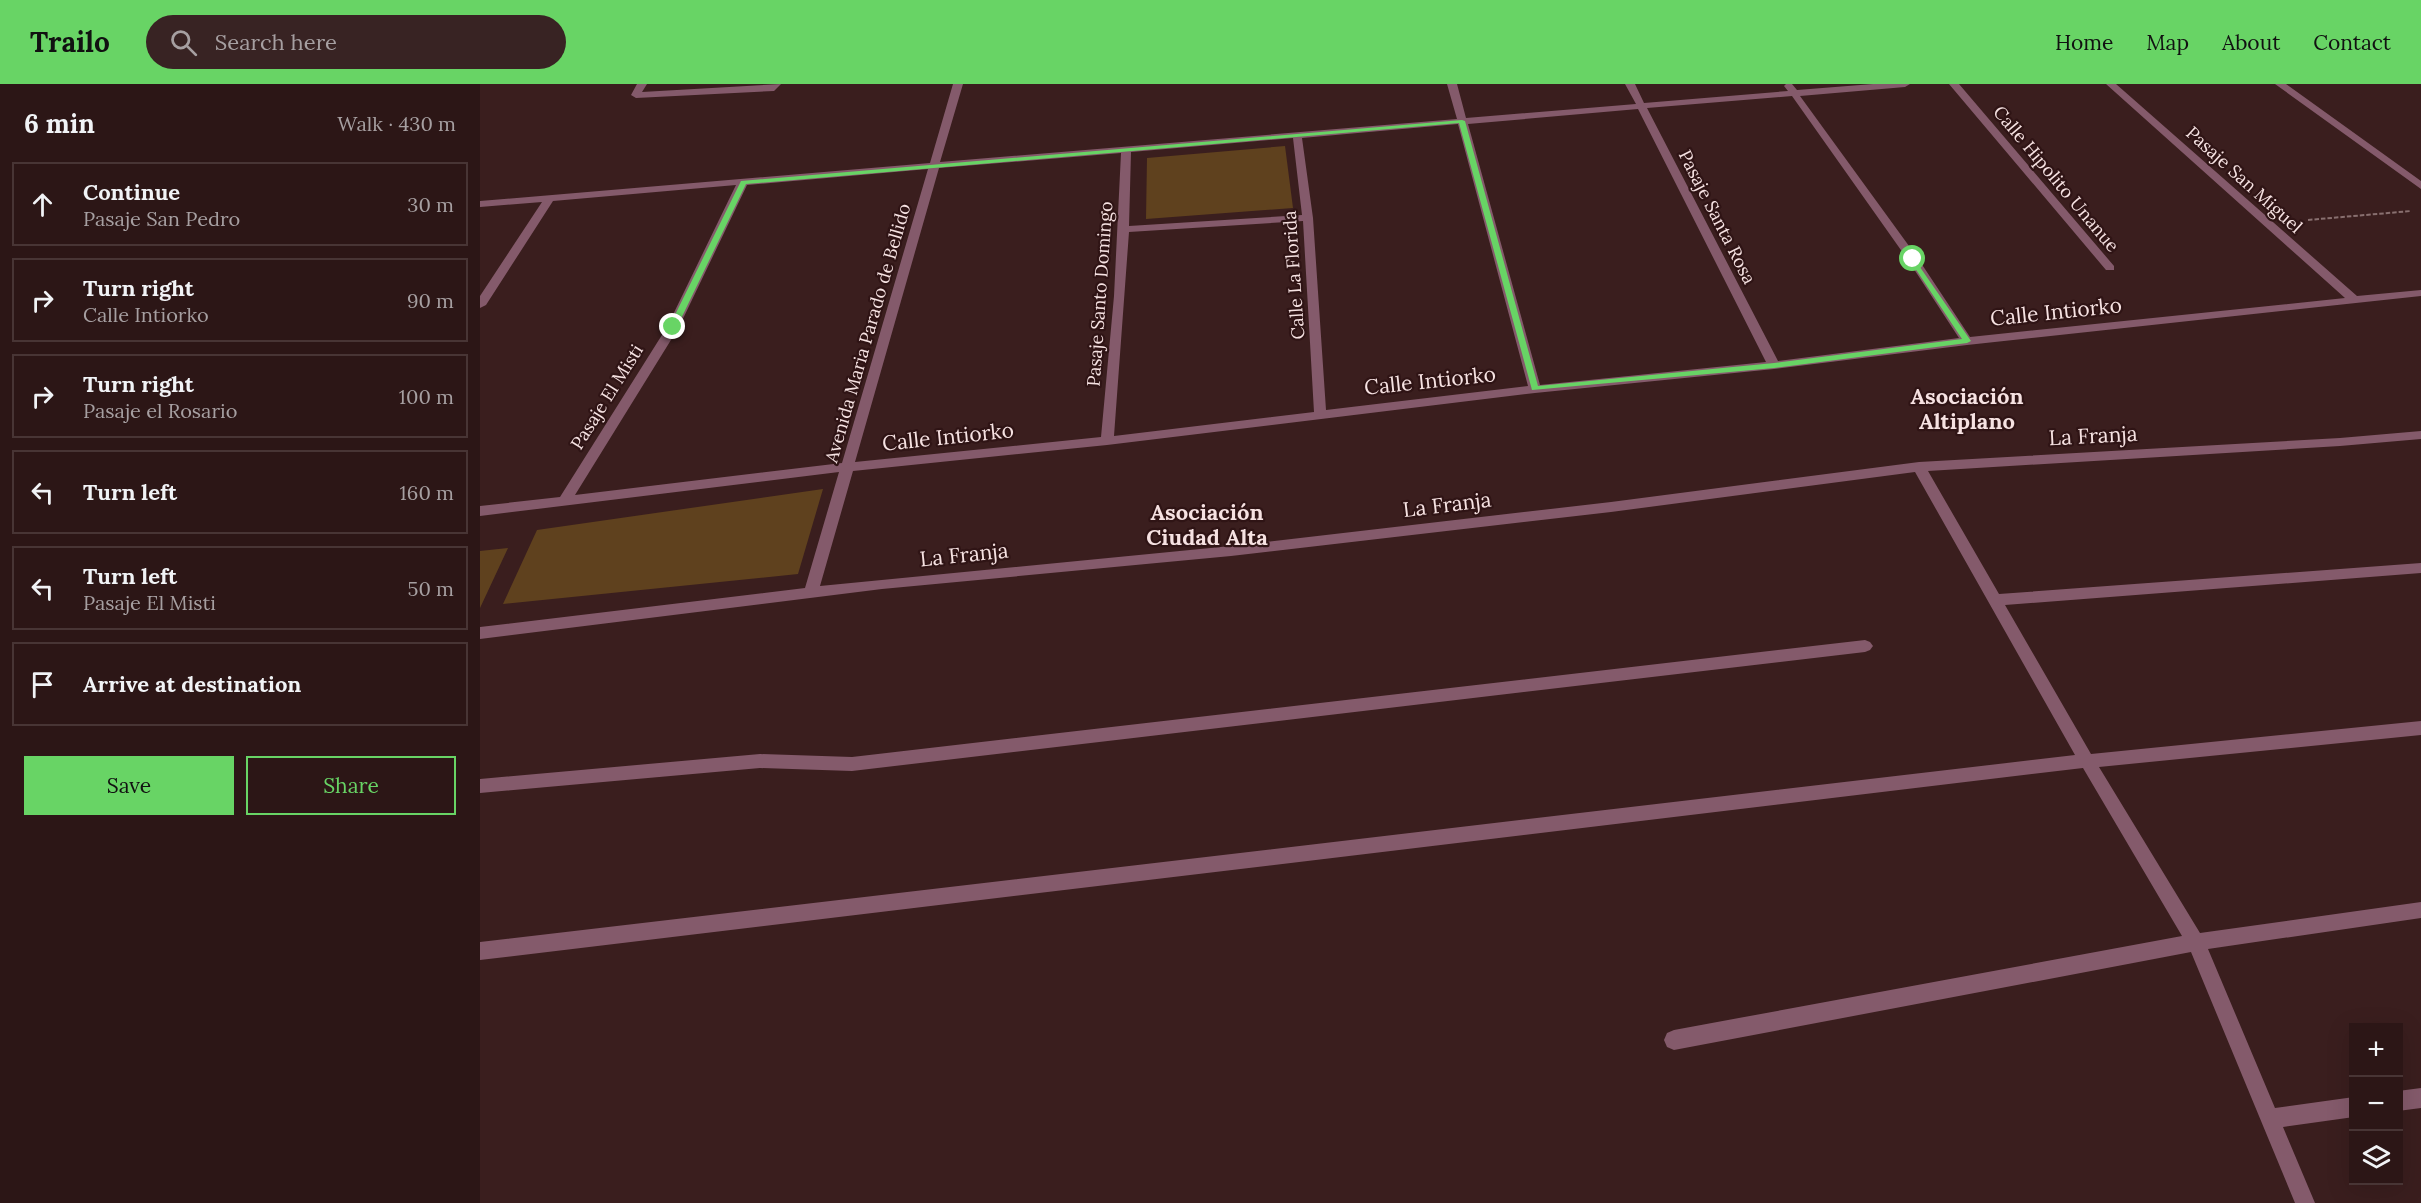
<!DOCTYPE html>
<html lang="en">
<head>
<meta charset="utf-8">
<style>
	:root { --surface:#2c1616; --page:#382323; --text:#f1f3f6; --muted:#a69fa1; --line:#483535; --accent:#68d465 }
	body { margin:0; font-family:Lora,serif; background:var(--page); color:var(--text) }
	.controls { position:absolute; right:18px; bottom:18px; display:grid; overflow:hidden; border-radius:0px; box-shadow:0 6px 24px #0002 }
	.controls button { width:54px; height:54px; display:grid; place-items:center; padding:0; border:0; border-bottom:2px solid var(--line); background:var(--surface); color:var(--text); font:30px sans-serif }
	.stop { position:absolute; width:18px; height:18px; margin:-14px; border:4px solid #68d465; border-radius:50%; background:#fff }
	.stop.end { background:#68d465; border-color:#fff; box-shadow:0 2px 6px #0008 }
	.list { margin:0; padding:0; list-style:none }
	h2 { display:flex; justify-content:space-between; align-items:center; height:78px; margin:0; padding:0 24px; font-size:26px }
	h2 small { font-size:20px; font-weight:400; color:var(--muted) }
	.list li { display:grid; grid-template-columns:39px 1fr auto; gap:18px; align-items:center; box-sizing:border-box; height:84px; margin:0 12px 12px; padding:0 12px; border:2px solid var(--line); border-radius:0px }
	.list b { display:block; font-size:22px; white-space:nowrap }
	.list p { margin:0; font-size:20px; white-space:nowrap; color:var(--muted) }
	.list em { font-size:20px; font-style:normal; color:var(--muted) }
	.actions { display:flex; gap:12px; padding:18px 24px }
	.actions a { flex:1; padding:14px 0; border:2px solid var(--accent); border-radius:0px; text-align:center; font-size:21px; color:var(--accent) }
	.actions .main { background:var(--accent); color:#111 }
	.icon { flex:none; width:33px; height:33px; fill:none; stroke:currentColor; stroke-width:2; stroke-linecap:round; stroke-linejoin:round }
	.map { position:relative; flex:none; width:1941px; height:1119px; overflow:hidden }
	header { display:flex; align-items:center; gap:36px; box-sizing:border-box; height:84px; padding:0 30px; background:var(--accent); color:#111 }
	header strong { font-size:28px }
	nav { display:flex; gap:33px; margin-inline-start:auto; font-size:21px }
	.search { width:420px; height:54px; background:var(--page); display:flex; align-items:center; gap:15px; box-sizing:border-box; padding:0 21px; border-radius:33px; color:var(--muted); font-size:22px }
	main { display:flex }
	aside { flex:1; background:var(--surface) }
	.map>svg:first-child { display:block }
</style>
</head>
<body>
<header>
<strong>Trailo</strong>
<div class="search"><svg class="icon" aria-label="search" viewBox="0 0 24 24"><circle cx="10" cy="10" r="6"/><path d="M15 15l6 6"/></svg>Search here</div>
<nav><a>Home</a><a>Map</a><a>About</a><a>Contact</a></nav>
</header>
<main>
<aside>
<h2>6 min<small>Walk · 430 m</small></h2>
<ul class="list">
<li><svg class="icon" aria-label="ahead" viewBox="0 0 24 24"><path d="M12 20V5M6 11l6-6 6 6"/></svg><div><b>Continue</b><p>Pasaje San Pedro</p></div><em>30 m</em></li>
<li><svg class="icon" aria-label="right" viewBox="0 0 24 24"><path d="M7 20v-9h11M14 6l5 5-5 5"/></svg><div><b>Turn right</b><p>Calle Intiorko</p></div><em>90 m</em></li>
<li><svg class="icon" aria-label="right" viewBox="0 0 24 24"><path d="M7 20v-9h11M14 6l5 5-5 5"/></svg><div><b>Turn right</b><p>Pasaje el Rosario</p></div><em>100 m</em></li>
<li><svg class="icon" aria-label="left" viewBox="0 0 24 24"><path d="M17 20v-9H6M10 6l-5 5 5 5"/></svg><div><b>Turn left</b></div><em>160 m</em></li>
<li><svg class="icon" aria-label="left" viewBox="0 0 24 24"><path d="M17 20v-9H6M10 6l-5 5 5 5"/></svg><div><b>Turn left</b><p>Pasaje El Misti</p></div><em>50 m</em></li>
<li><svg class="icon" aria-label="arrive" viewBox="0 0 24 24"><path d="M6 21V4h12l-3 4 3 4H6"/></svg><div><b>Arrive at destination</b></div></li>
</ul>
<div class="actions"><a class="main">Save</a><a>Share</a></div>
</aside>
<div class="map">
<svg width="1941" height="1119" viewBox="0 0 1941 1119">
	<rect width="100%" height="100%" fill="#3a1e1e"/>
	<path fill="#5f411e" d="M805,62L813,124L666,135L667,74Z
		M343,405L318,490L23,520L57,446Z
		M28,464L0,524V467Z"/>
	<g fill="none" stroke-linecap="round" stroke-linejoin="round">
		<path stroke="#886f6f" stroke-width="2" stroke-dasharray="4.5 2" stroke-linecap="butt" d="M1828,136L1931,127"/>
		<path fill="#845a6b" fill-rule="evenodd" d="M157,0H167L162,8L301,0L294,7L156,14L151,11Z
			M473,0H483L460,78L977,35L967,0H977L986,34L1156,20L1145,0H1155L1164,19L1308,7L1304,2L1306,0H1312L1317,6L1393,0H1430L1425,3L1320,12L1437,173L1490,253L1865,214L1626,0H1636L1877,212L1941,206V212L1487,261L1294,285L1055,309L627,361L373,387L340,502L751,462L1131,418L1439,378L1860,354L1941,347V355L1860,362L1448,387L1519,510L1941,479V489L1525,521L1611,670L1941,637V651L1619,683L1720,849L1941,818V834L1728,865L1795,1024L1874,1013V1033L1803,1043L1835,1119H1815L1711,868L1194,966L1187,963L1184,956L1187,949L1194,946L1702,852L1603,684L0,876V858L1595,671L1435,388L1131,428L751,472L402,505L0,555V543L325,504L359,388L0,432V422L80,413L187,243L256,101L73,117L6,221L0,224V212L62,118L0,123V117L450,79ZM1312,12L1428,176L1479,254L1298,277L1167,24ZM1158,25L1286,278L1060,301L988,40ZM978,40L1048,302L846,326L833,134L822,54ZM813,54L822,131L649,142L651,68ZM641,69L634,212L621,353L375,378L459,84ZM448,85L362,379L95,411L199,243L267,101ZM823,137L834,328L634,352L649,148Z
			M1469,0H1479L1634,182V186H1626Z
			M1795,0H1806L1941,97V105Z
			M1385,556L1390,558L1393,562L1390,566L1385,568L372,687L280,684L0,709V695L280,670L372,673Z
			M1941,1004V1024L1918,1027V1007Z"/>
	</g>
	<path fill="#68d465" d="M982,36L985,37L1058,302L1294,279L1482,255L1429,175L1433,173L1491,257L1487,259L1294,284L1052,306L979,39L266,100L197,243L193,245L189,243L261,97Z"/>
	<g text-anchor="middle" stroke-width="4.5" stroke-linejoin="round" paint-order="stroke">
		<g font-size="18" fill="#f6e2e2" stroke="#2f1415">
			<text transform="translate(1576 95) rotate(50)" y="6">Calle Hipolito Unanue</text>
			<text transform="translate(1764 96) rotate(42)" y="6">Pasaje San Miguel</text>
			<text transform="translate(1237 133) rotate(63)" y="6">Pasaje Santa Rosa</text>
			<text transform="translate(814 191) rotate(-94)" y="6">Calle La Florida</text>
			<text transform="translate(620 210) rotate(-86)" y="6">Pasaje Santo Domingo</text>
			<text transform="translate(388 249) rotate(-74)" y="6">Avenida Maria Parado de Bellido</text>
			<text transform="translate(127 313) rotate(-58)" y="6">Pasaje El Misti</text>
		</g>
		<g font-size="21" fill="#f6e2e2" stroke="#2f1415">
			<text transform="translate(1576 228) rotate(-6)" y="7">Calle Intiorko</text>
			<text transform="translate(950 297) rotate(-6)" y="7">Calle Intiorko</text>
			<text transform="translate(1613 352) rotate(-3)" y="7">La Franja</text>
			<text transform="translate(468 353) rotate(-6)" y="7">Calle Intiorko</text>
			<text transform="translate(967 421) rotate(-7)" y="7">La Franja</text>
			<text transform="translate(484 471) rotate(-6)" y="7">La Franja</text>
		</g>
		<g font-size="22" font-weight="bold" fill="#f6e2e2" stroke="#2f1415">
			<text x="1487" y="320">Asociación<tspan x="1487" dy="25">Altiplano</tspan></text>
			<text x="727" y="436">Asociación<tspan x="727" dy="25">Ciudad Alta</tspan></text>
		</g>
	</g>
</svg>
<div class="controls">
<button>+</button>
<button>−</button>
<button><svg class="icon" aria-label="layers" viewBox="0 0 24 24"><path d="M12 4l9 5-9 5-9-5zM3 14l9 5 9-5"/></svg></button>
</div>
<div class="stop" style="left:1433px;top:175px"></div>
<div class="stop end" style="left:193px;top:243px"></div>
</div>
</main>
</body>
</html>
